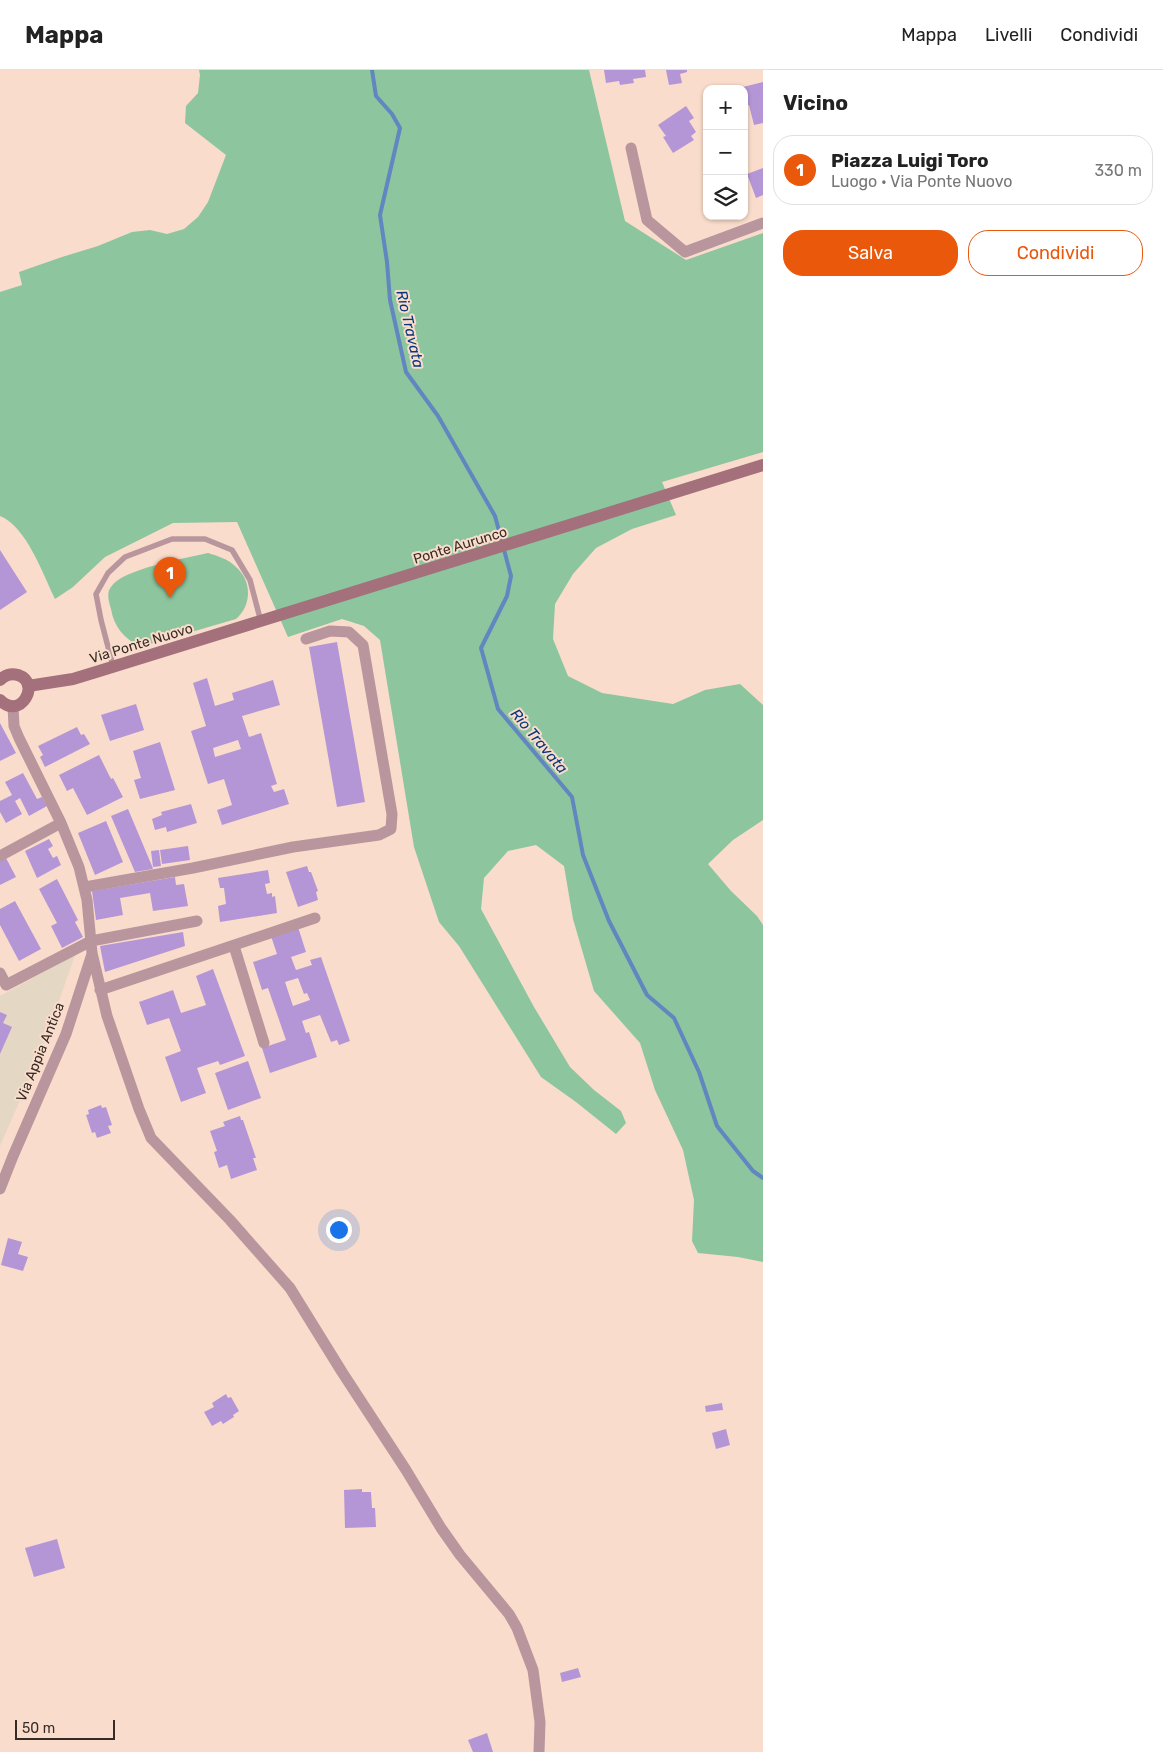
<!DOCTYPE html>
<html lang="it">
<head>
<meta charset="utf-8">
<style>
	:root { --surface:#fff; --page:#f6f6f6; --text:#222; --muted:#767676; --line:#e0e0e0; --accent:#ea580c }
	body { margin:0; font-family:Rubik,sans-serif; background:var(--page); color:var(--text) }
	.controls { position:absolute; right:15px; top:15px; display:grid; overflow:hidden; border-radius:10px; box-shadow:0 1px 4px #0004 }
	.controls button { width:45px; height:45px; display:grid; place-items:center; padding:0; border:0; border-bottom:1px solid var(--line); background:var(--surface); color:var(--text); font:25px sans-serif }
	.scale { position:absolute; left:15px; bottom:12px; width:100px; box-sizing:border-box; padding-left:5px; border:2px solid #372c25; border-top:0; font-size:14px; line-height:18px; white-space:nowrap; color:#372c25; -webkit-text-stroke:4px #f9dccb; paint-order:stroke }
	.you { position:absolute; left:338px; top:1159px; width:18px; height:18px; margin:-12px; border:4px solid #fff; border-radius:50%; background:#1a73e8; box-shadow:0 0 0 8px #1a73e833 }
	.badge { display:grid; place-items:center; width:32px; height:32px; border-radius:50%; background:var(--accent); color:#fff; font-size:16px; font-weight:700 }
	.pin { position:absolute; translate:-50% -41px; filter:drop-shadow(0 1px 2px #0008) }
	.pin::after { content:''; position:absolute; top:26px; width:18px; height:15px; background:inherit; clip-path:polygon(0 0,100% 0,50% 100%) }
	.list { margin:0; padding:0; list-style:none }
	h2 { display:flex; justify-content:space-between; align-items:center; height:65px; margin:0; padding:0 20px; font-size:21px }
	h2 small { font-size:16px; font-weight:400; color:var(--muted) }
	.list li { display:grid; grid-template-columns:32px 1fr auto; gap:15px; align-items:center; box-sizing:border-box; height:70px; margin:0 10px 10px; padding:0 10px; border:1px solid var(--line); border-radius:20px }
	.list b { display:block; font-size:19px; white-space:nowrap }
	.list p { margin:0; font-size:16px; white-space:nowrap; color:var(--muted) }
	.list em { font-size:16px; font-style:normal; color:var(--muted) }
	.actions { display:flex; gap:10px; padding:15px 20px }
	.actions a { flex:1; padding:11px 0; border:1px solid var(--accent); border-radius:20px; text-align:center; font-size:18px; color:var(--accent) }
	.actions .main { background:var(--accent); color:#fff }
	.icon { flex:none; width:28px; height:28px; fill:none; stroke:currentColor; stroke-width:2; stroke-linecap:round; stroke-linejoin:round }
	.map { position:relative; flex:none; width:763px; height:1682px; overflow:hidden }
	header { display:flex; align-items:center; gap:30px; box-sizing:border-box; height:70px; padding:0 25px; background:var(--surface); border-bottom:1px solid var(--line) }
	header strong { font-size:24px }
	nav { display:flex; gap:28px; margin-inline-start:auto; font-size:18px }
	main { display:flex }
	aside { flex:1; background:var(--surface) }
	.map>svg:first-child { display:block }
</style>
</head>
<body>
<header>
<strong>Mappa</strong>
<nav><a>Mappa</a><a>Livelli</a><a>Condividi</a></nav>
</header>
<main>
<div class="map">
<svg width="763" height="1682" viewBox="0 0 763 1682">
	<rect width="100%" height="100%" fill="#f9dccb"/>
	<path fill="#e4d7c3" d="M75,885L42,980L0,1076V926Z"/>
	<path fill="#8dc59e" d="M199,0H589L625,151L686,190L763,163V382L662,412L676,445L632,459L596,478L573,504L555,534L553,569L568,606L602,623L673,634L705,620L740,614L763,635V750L733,770L708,794L731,821L757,846L763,855V1192L738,1187L698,1183L692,1171L694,1130L683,1080L655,1020L640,973L594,921L573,849L564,796L536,775L508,781L484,808L481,839L534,937L570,997L594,1020L621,1041L626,1053L616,1064L576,1032L541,1007L459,876L439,852L414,777L380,570L364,556L342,549L288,567L237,452L173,453L105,487L73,517L55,529C43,504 26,456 0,446V222L22,215L19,202L62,187L98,176L132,162L150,160L167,164L184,159L198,147L208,132L226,85L185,53L186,36L198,23L200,5Z
		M208,483C218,486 228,489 236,497C252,511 252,535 236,549L140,577C124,568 114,557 111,539C109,532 106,523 111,517C122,499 186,488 208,483Z"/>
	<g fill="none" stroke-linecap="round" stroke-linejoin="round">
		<path stroke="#6186c0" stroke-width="4" d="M372,0L376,26L392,44L400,58L380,145L387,192L390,230L406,302L438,346L495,446L511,506L507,526L481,578L498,639L572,727L583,785L609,851L647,925L674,948L699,1002L717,1056L753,1101L763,1108"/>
	</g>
	<path fill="#b496d6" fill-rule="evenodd" d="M604,0H645L646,7L633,9L634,13L620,15L619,11L606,13Z
		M666,0H687V2L680,4L682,13L669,15Z
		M763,12V53L754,55L749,35L744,36V19L739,18Z
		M686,36L694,48L689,51L696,62L691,66L694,70L673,83L663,67L666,66L658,55Z
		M763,98V125L756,128L747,104Z
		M0,480L27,522L0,540Z
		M337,572L365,732L337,737L309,577Z
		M207,608L215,636L234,630L232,623L273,610L280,635L242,646L249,667L261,663L277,714L271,716L274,722L284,719L289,734L222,755L217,740L232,735L224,709L208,714L191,661L206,656L193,613ZM238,670L241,679L215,687L213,678Z
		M136,634L144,660L110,671L101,645Z
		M0,653L16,683L0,691Z
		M77,657L81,665L84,664L90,674L45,697L40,687L43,685L38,676Z
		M160,672L175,720L140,729L134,710L141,708L133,681Z
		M99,685L111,709L113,708L123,727L87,745L73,718L67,721L59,705Z
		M23,703L37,729L42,727L47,736L29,746L20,728L15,731L22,744L6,753L0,742V731L12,725L5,712Z
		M191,734L197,753L167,762L166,757L155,760L152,749L162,745L161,742Z
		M128,739L152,796L153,799L135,802L111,746Z
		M106,751L123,792L95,805L78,763Z
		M49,769L53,776L48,779L53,788L57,786L61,795L37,808L25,781Z
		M188,776L190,790L162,794L160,780Z
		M159,780L161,796L153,797L151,781Z
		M6,788L16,807L0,815V791Z
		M307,796L309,802H311L318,821L316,822L318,830L298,837L286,802Z
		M268,800L270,813L265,814L267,824L272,823V827L275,826L277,843L220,852L218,836L226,834L224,818H220L218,808Z
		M175,807L176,815L184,814L188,836L153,841L150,823L120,828L123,845L96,850L92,821Z
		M57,809L78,850L75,852L83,867L62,878L51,856L57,853L39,819Z
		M15,831L41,879L19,891L0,855V839Z
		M298,857L306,882L291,887L296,900L312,895L310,890L321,887L350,971L339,975L337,970L331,972L320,945L302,951L306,963L309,962L317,987L270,1003L262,978L286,970L268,918L262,920L253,892L277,884L271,866ZM298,908L304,924L307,923L310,930L293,936L285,912Z
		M183,862L185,876L105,902L100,876Z
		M213,899L245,986L220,995L218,991L197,998L206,1023L181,1032L165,987L181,981L169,948L147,955L139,932L173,920L181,943L206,935L196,906Z
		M0,942L7,945L3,953L12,957L0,984Z
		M248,991L261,1028L228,1040L215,1003Z
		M101,1035L102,1038L106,1037L112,1055L108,1056L111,1063L97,1068L95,1062L92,1063L86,1045L89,1044L88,1040Z
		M240,1046L241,1050H243L256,1088H253L257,1100L231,1109L227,1095L219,1098L214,1082L217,1081L210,1061L225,1056L223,1052Z
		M8,1168L22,1172L18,1184L28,1187L23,1201L1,1195Z
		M226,1324L228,1328L231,1327L239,1341L233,1345L234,1347L223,1354L221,1351L212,1356L204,1342L214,1337L212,1333Z
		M722,1333L723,1340L706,1342L705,1336Z
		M726,1359L730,1375L716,1379L712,1363Z
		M362,1419V1422H371L372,1438H375L376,1457L345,1458L344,1420Z
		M57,1469L65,1498L34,1507L25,1478Z
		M578,1598L581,1607L562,1612L560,1603Z
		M487,1663L493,1682H473L468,1670Z"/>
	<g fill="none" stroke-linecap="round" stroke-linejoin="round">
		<path stroke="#b9969d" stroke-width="5.5" d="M113,596L101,550L96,524L108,503L125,487L172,469H205L232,480L250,510L261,552"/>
		<path stroke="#b9969d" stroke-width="11" d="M631,78L647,150L685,182L763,153
			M13,636L14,656L19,668L61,753L79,797L87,830L92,883L107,946L139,1039L151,1068L230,1150L290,1218L342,1302L406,1400L441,1458L460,1485L509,1544L517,1558L533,1600L540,1652L539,1682
			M0,786L61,753
			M85,817L193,798L293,777L379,765L391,759L392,744L363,575L349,562L330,561L306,569
			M234,876L264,973
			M0,903L6,915L91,871L197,851
			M100,920L315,848
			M0,1119L13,1086L66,964L92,884"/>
		<path stroke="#a3707c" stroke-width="12" d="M0,610C5,605 11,603 18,605C42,613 20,651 0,630
			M28,616L73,609L96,602L763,395"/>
	</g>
	<g text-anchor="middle" stroke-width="4" stroke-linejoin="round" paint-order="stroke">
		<g font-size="14" fill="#372c25" stroke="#f9dccb">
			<text transform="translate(460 475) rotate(-17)" y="5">Ponte Aurunco</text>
			<text transform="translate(141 573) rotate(-17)" y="5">Via Ponte Nuovo</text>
			<text transform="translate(40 982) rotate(-68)" y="5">Via Appia Antica</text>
		</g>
		<g font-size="15" font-style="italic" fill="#07377c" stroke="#f9dccb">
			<text transform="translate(410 259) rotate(77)" y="5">Rio Travata</text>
			<text transform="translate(539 671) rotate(50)" y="5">Rio Travata</text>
		</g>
	</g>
</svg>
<div class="controls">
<button>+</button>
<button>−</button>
<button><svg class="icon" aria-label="layers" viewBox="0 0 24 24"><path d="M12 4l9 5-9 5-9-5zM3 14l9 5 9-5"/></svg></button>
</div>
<div class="scale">50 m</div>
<div class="you"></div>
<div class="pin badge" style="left:170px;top:528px">1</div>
</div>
<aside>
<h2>Vicino<small></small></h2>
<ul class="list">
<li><span class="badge">1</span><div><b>Piazza Luigi Toro</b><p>Luogo · Via Ponte Nuovo</p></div><em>330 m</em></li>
</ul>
<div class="actions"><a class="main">Salva</a><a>Condividi</a></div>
</aside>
</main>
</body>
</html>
